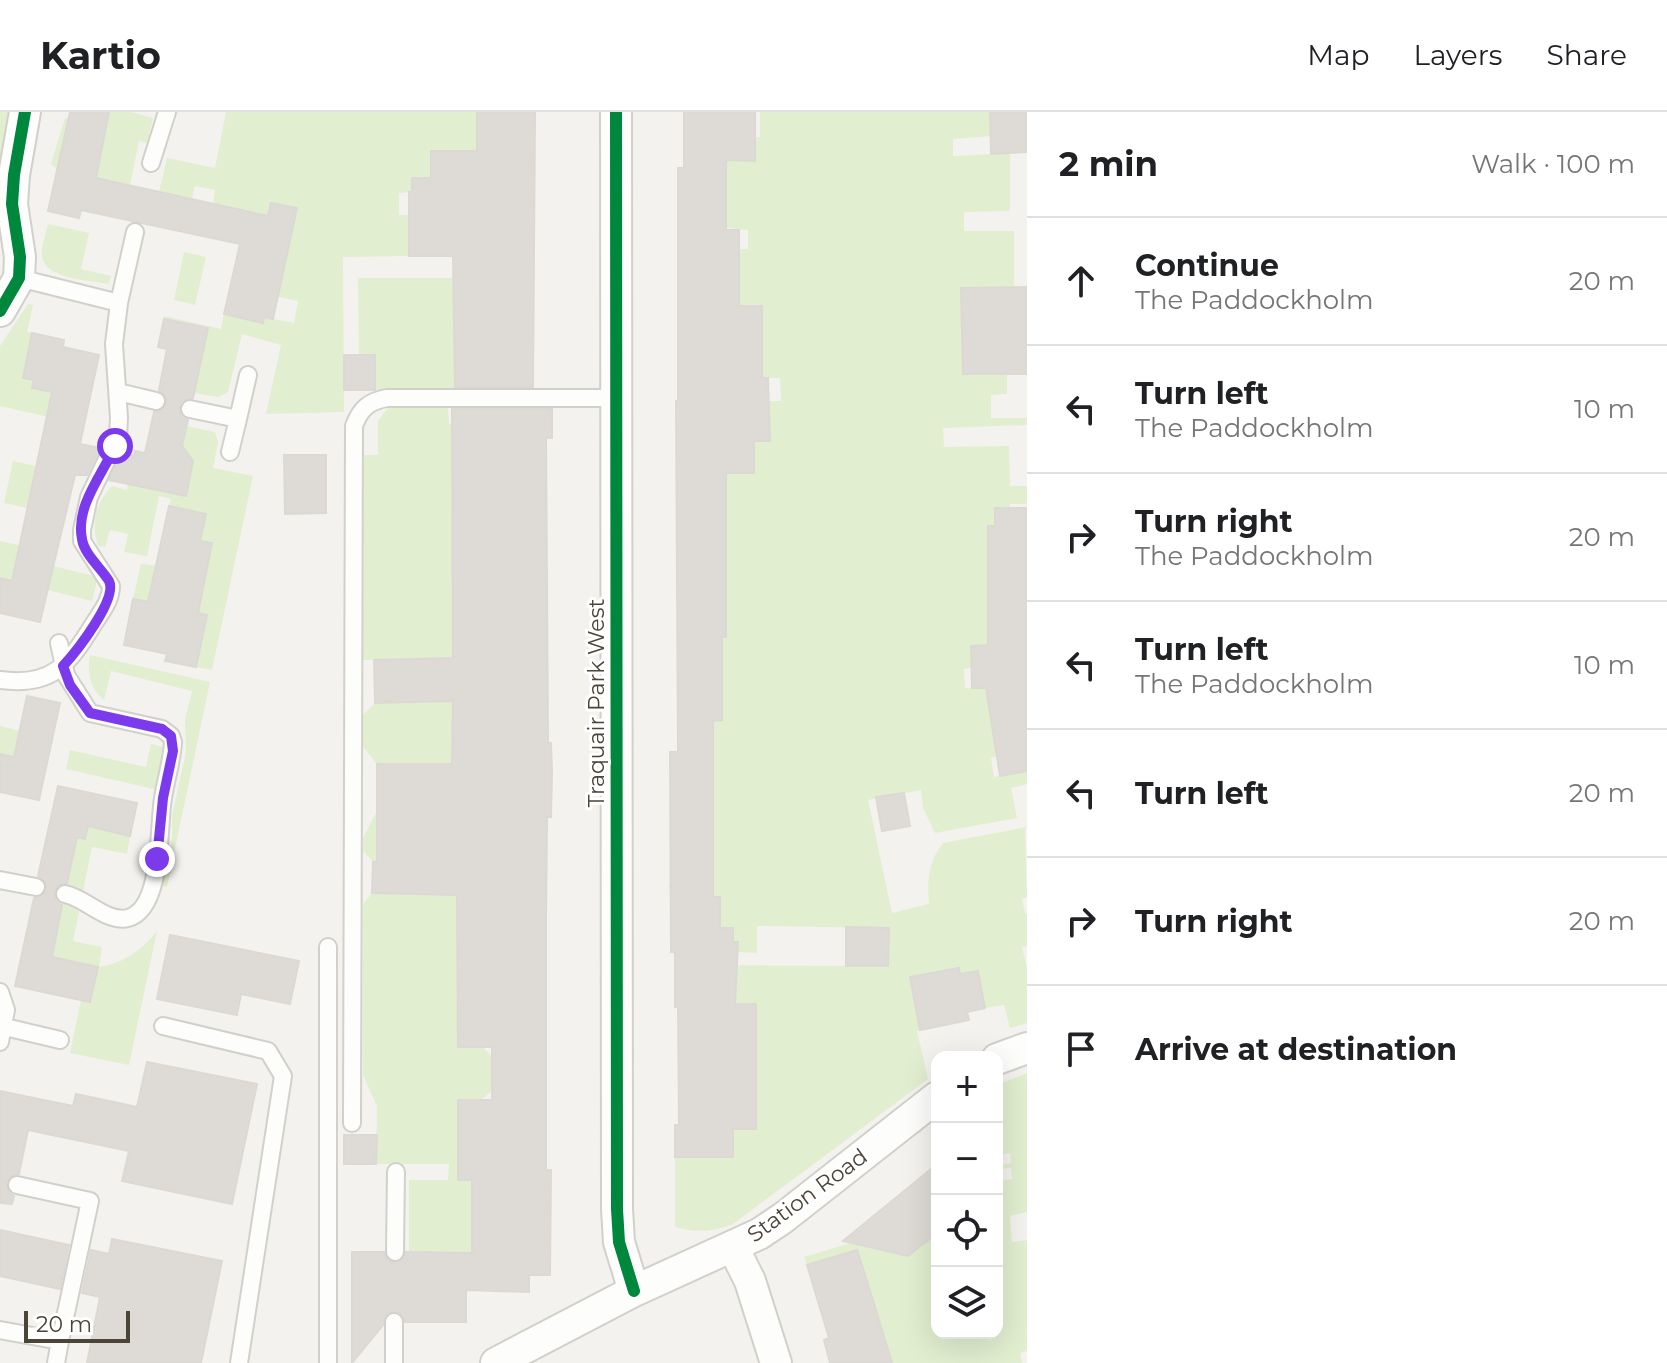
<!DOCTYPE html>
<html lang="en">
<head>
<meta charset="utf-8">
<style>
	:root { --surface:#fff; --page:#f6f6f6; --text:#202124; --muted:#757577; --line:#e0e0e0 }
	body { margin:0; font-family:Montserrat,sans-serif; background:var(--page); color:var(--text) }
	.controls { position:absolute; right:24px; bottom:24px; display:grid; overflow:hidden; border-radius:16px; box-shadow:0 8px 32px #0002 }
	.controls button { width:72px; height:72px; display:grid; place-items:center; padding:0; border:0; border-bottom:2px solid var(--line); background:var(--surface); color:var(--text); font:40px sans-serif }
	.scale { position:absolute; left:24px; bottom:20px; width:106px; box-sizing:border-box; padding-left:8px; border:4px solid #4b4439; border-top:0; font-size:22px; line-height:28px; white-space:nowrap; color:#4b4439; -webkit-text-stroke:6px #fff; paint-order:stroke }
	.stop { position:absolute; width:24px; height:24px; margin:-18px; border:6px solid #7c3aed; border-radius:50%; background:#fff }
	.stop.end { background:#7c3aed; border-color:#fff; box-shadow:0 2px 8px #0008 }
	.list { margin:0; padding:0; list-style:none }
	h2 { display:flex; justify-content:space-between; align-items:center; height:104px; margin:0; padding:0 32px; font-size:34px }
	h2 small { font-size:26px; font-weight:400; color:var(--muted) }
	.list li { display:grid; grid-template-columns:52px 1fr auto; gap:24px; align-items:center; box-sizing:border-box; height:128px; padding:0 32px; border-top:2px solid var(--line) }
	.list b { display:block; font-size:30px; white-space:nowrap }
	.list p { margin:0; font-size:26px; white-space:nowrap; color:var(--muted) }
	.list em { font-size:26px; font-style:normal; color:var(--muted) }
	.icon { flex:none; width:44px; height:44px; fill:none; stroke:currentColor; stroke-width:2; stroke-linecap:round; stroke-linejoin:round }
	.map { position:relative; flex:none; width:1027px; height:1251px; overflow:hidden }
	header { display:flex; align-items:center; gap:48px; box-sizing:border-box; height:112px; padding:0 40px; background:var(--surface); border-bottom:2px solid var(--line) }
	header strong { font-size:38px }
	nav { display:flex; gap:44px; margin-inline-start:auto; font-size:28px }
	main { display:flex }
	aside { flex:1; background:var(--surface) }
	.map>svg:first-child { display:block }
</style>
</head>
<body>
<header>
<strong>Kartio</strong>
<nav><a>Map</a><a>Layers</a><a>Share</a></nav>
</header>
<main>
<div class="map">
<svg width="1027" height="1251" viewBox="0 0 1027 1251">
	<rect width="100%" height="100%" fill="#f4f2ee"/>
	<path fill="#e1eecf" d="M0,0H15L0,80Z
		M109,0H131L153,6L147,31L139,29L130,73L57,57L51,52L65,6L106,14Z
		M226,0H477V39H431V61H454L412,80L399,81V103H477L409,131V144L343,145L344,300L266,302L281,233L242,222L228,280L218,285L194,281L207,217L164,207V204L221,217L224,202L263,211L264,205L294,211L298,189L270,183L297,97L271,91L268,104L213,92L215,78L195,74L192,87L159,80L167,46L215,56Z
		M734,0H990L992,24L953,27V44L1010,41V99L964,100V119H1014V175L961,176L962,197L1027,243L962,244V261L1007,262V282L991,283V306H1027V313L943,316L944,335L1009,334L1010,374H1027V392H1010V396L995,397V414L988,415V437L1027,466L987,467L988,506H1011L1027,533L972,534V556L964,557L965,576H986V582L1027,581L997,644L991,646L994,665L1027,659V672L1011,676L1017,706L935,721L923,696L921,678L868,688L892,801L929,792C927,768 928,750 943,731L1027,715L1025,717L1027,785L1022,787L1025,801L1027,802V834L1022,835L1027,856V911L1010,916L1004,893L985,896L977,859L960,862L958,856L911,865L920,918L917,919L928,967L733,1112C713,1120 696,1121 675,1115V1045H733V1017H756V980H733V929H757L756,892H733L675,853L888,854V816L757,814V841L737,840L738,830H733L720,816V785L677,784L678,777H669V771L713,772L714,710L685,709L671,693H713V630L678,609L722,608L721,545L694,534H677V525H726L706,453H676L677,444L725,445L677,361H754V329H770L769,309L708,289H781L780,266H723L738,213H762V194H677V189H739V137H748V118L678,111V107H726V48L755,49V32L684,31V26L760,25V0Z
		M48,112L89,121L81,157L111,164L109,172C90,168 45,168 42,144C41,133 46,122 48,112Z
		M184,140L206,145L195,193L174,188Z
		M358,166H474V177H453V206L474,207V278H375V244L359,243Z
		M28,192L33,193L27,220L33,221L23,266L34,268L33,277L53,281L55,273L91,280L84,313L0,294V234Z
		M388,296H448L449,312H477L480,697L458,908V935H483L492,945V979L481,988L492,1043H546V1052H473L472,1141L409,1140V1068H448L449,1052H376L377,994L363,963V792L372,781L406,782L407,751L373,750L363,739V726L377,699V652L363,635V603L375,591L406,590L405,548H363L364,343H378V309Z
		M186,314L215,320L218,330L213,356L253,364L212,558L196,555L207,503L133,487L141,452L206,459L212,431L200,429L169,394L171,387L159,384L147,444L124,440L128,422L110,418L105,435L98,434C91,411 95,391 112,374L127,378L128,372L187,378L193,351L179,348Z
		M13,349L36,354L27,396L4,391Z
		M0,429L56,441L53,454L98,465L92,489L0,466Z
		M90,543L210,570L167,775L162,774L172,727V704L186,640L185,607L192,579L111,559L104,588C90,577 87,560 90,543Z
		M0,614L20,619L14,645L0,642Z
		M151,632L167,636L158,678L66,657L70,638L146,655Z
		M88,715L130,724L127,742L92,735L83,779L66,775L77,725Z
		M64,783L79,800L73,829L102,835L99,855C124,851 141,839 157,819L129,953L70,941L81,888L91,890L98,855L51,845Z
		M1027,961V1100L1010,1104L1012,1130L1027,1128V1239L1020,1241L1022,1251H892L857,1138L807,1153L804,1145L858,1129L861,1134L907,1144L937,1121V1221H997V1061H999L1001,1069L1012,1067L1011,1056L999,1057V1053L1011,1051L1010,1041L998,1044L997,973Z"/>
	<path fill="#dedbd6" stroke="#dcd9d4" stroke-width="2" d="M70,0H109L96,66L268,104L271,91L297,96L273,207L264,205L263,211L224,202L240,132L81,98L79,106L48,99Z
		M477,0H535L533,275H455L453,144H409V80H412V66H431V39H477Z
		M684,0H755V49L726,48V118H739V194H762V266H768L770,329H754V361H726V525H722V608L713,609V785H720V816H733V830H738L735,892H756V1017H733V1045H675V1013H679L678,895H675V840H671L670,640H678L676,289H678V56H684Z
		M990,0H1027V40L991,42Z
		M1027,175V262H963L961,176Z
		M164,207L208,216L193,286L182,289L179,296L182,305L188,308L182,334L193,349L186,384L109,368L122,341L134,344L135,339L145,341L154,300L160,299L166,292V285L159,278L167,237L158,235Z
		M32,221L64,228L63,235L99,243L80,332L100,336L87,363H75L40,510L0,501V466L12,469L52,280L32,276L34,268L23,266Z
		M344,243H375V278H344Z
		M452,297H552V326H546L548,631H551L552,660L551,705H547L546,805V1058H551L550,1163H529V1180L466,1178V1210H405L400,1201L389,1200L384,1205L383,1213L352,1251V1140H384L389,1149L396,1151L404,1146L406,1140L472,1141V1068H458V988H492V935H458L457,783L372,781L373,750H377V652H452L453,589L375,591L374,548L453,546Z
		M284,343H326V401L285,402Z
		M169,394L206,402L200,429L212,431L198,501L207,503L196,555L165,549L167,542L124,533L133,487L148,490Z
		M995,396H1027V659L1000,664L986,576H972L971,534L988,533V414H995Z
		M27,584L60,591L39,688L0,680V642L14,645Z
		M58,674L137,691L130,724L88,714L85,727L77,725L67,771L58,774L54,780L56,789L62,793L52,845L98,855L90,890L15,874L34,786L40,785L47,778L46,771L38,764Z
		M904,681L910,714L882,719L876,685Z
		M846,815L889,816L888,854H846Z
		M170,823L299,849L290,892L241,882L237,903L157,887Z
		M959,856L960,862L978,859L985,896L967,900L969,908L920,918L910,865Z
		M147,950L257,972L232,1092L122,1069L129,1039L28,1018L19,1062L9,1065L6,1071L9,1081L14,1084L12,1092L0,1091V979L73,994L76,982L137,995Z
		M344,1023H377L376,1052H344Z
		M937,1052V1121L908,1144L843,1129Z
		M0,1118L69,1133L60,1177L0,1164Z
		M112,1127L222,1149L201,1251H87L100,1185L82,1181L91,1138L109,1142Z
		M857,1138L867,1169L892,1251H830L824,1228L829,1226L807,1153Z"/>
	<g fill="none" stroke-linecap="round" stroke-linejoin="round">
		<g stroke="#d2d0cb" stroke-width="20">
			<path id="lane" d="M151,51L167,0
				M119,191L135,120
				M118,280L156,289
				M190,297L238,307L248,263
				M230,340L238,307
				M59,531L66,563L90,601L162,617L171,624L173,630C172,649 166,667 163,686C158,715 163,797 128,806C106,811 86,786 65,782
				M0,568C52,575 68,553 93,513C101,500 111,489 111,474L82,429V418L89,385L118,324L119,306L114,232L119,191L19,166
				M0,768L36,775
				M328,835V1251
				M0,880L6,898L0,930
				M163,914L268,939L283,964L239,1251
				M5,915L60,928
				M352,1011L354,314C360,297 369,289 387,286H616
				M395,1140L396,1060
				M0,1218L60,1229L90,1089L17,1073
				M56,1251L60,1229
				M394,1251V1210"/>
		</g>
		<g stroke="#d2d0cb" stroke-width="34">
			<path id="street" d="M616,0L617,1097L619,1130L634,1179
				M0,199L19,166L20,145L12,92L14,63L25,0
				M997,947L1027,936
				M733,1135L750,1169L776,1251
				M496,1251L634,1179L759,1122L783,1106L937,985"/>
		</g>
		<use href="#lane" stroke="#fdfdfc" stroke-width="16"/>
		<use href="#street" stroke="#fdfdfc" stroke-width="30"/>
		<g stroke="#fff" stroke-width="17">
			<path id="cycleway" d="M616,0L617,1097L619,1130L634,1179
				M0,199L19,166L20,145L12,92L14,63L25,0"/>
		</g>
		<use href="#cycleway" stroke="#00873e" stroke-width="12"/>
	</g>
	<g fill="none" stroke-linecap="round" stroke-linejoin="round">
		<path stroke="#7c3aed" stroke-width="10" d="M115,334C103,362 75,394 82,427C84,442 101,456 109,469C118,487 76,540 63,554L70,573L90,601L162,617L171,624L173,639L163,686L157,747"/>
	</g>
	<g text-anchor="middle" stroke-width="6" stroke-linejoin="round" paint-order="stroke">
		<g font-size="22" fill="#4b4439" stroke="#fff">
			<text transform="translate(596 591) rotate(-90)" y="8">Traquair Park West</text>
			<text transform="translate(807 1083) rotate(-36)" y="8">Station Road</text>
		</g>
	</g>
</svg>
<div class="controls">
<button>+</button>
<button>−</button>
<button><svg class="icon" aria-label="locate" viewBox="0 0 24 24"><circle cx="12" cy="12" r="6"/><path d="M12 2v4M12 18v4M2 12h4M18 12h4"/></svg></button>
<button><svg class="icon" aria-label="layers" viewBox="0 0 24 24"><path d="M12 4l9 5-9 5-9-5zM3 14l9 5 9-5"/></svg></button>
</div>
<div class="scale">20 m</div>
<div class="stop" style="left:115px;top:334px"></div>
<div class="stop end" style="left:157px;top:747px"></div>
</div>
<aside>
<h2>2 min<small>Walk · 100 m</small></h2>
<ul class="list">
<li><svg class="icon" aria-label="ahead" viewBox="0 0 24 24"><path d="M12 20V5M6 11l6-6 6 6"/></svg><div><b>Continue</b><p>The Paddockholm</p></div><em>20 m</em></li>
<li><svg class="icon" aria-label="left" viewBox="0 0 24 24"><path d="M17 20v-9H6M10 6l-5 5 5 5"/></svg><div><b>Turn left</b><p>The Paddockholm</p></div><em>10 m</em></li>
<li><svg class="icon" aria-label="right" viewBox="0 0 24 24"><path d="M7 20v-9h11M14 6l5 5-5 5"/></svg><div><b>Turn right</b><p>The Paddockholm</p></div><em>20 m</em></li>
<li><svg class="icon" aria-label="left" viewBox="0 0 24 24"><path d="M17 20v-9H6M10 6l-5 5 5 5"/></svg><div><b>Turn left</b><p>The Paddockholm</p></div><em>10 m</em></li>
<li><svg class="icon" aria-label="left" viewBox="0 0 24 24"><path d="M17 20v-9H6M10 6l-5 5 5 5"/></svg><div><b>Turn left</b></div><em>20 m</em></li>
<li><svg class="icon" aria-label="right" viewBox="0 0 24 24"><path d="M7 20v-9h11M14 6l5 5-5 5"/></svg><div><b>Turn right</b></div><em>20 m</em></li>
<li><svg class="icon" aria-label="arrive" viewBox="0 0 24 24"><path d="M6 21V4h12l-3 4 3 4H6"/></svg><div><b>Arrive at destination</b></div></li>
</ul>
</aside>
</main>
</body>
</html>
